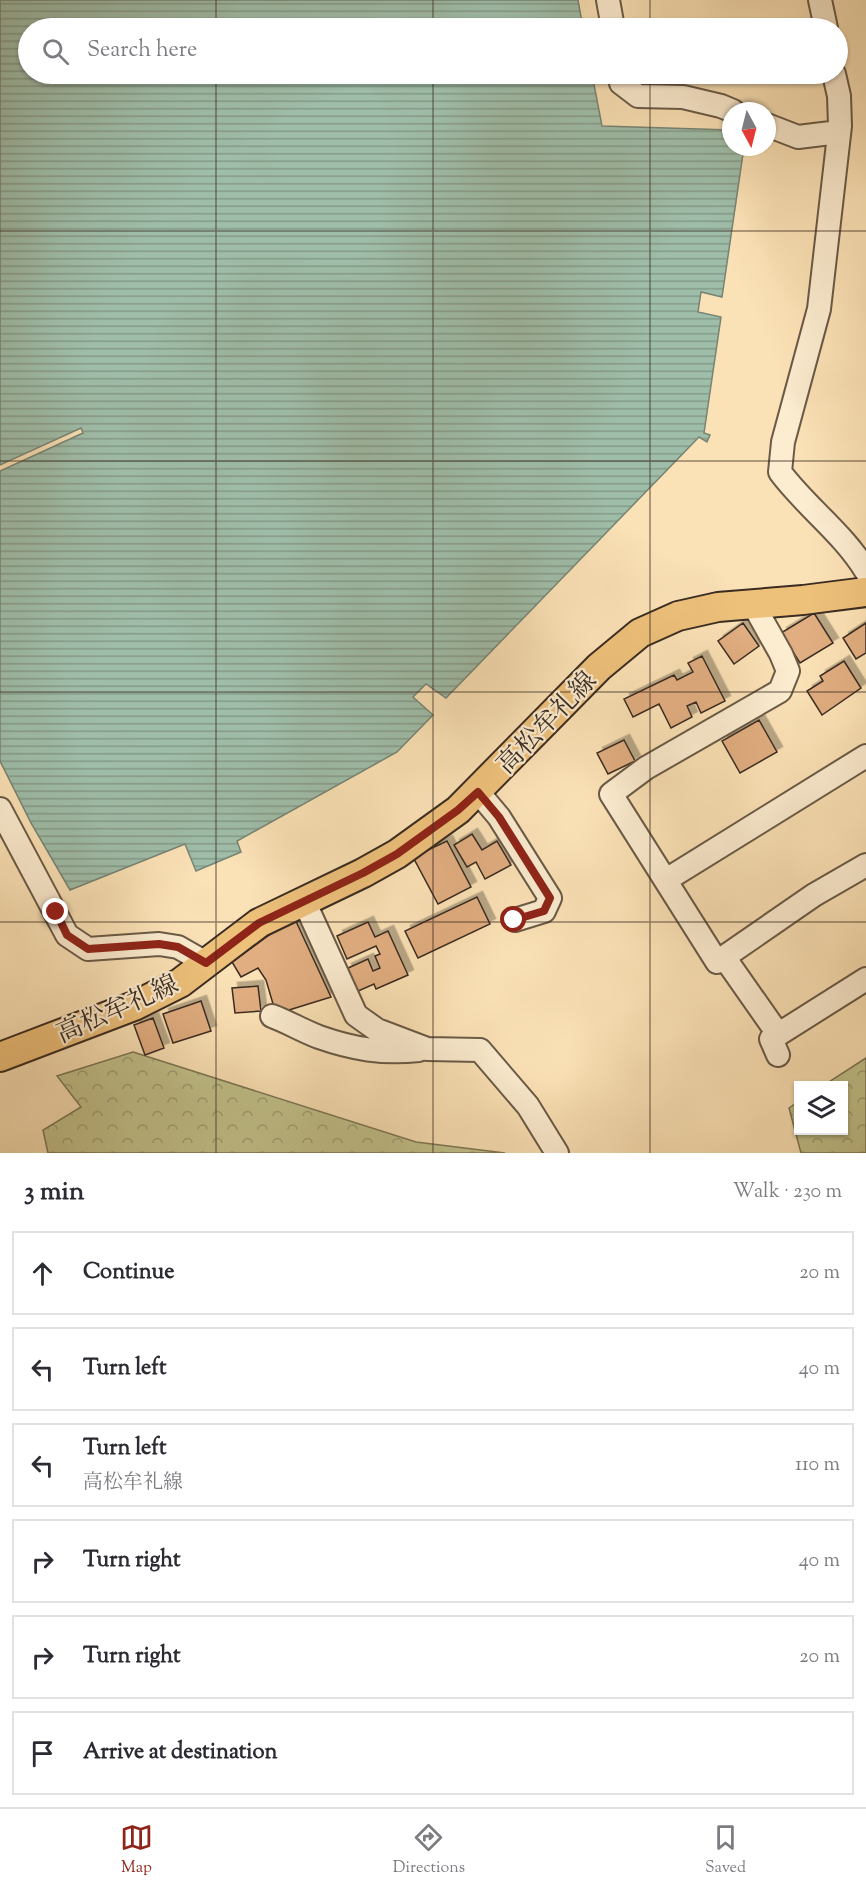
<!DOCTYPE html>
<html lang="en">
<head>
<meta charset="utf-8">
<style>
	:root { --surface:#fff; --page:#f7f7f7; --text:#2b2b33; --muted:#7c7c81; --line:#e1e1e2; --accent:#8f2418 }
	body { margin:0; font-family:"Sorts Mill Goudy","Noto Serif JP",serif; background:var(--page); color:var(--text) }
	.controls { position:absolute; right:18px; bottom:18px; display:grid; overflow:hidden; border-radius:0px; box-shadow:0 2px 4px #0004 }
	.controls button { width:54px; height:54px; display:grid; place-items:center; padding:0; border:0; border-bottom:2px solid var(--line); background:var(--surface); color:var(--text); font:30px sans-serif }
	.compass { position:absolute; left:722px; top:102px; width:54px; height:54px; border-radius:50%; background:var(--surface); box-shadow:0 2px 4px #0004; rotate:173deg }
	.stop { position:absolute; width:18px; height:18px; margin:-14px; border:4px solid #8f2418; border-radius:50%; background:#fff }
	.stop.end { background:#8f2418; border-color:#fff; box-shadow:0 2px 6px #0008 }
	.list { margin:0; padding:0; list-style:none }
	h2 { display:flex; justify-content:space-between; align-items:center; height:78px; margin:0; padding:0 24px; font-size:26px }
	h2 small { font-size:20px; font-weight:400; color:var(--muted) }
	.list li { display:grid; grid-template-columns:39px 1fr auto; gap:18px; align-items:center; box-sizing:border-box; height:84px; margin:0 12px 12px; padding:0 12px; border:2px solid var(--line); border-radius:0px }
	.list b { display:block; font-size:22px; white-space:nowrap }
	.list p { margin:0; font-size:20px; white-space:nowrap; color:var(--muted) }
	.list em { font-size:20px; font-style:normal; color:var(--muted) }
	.icon { flex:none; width:33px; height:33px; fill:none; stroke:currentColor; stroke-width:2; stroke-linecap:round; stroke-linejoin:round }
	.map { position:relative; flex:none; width:866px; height:1153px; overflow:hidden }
	.search { position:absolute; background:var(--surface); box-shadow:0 2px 4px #0004; left:18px; right:18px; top:18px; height:66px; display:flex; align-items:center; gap:15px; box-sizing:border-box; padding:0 21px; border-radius:33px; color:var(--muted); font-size:22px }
	.sheet { height:654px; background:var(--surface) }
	nav { display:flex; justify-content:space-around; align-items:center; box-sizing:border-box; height:84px; border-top:2px solid var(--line); background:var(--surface); font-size:16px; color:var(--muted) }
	nav a { display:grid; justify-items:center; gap:3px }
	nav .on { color:var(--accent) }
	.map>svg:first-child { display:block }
</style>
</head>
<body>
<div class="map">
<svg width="866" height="1153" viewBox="0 0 866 1153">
	<defs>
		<pattern id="forest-crowns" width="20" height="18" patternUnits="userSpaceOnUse" patternTransform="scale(1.5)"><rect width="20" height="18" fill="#c2c28c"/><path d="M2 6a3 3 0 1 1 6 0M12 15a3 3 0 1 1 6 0" fill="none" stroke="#9f9e72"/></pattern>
		<pattern id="water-rules" width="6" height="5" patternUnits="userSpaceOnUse" patternTransform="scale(1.5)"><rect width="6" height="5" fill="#9fbeaa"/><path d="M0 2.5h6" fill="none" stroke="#839b8a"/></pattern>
		<filter id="shadow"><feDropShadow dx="5.5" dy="-5.5" stdDeviation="0" flood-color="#0004"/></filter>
	</defs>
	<rect width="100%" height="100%" fill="#fbe2b6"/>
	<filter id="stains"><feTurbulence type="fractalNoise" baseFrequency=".00333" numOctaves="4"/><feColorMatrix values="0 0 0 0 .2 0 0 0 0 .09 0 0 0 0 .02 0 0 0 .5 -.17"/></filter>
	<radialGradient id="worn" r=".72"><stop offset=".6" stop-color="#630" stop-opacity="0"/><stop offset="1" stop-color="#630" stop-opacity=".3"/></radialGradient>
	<path fill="url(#forest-crowns)" stroke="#7e7757" stroke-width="1.5" d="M133,1052L416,1142L505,1153H48L43,1130L81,1107L57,1076Z
		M866,1058V1153H801L789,1108L798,1102V1130H844V1086L824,1085Z"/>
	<path fill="url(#water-rules)" stroke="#778474" stroke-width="1.5" d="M0,0H578L583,28H28V74H592L602,126L731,130V147H744L722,297L701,292L698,312L721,317L704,433L710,435L707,442L699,437L446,698L426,684L413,697L433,715L397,752L237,841L241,852L196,871L185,844L70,890L31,823L0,761V471L83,433L81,428L0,465Z"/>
	<path fill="#e1ae81" stroke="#3a2c22" stroke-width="1.5" filter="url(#shadow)" d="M814,613L833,643L800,663L781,633Z
		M743,623L759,646L734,664L718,641Z
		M866,623V653L856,659L843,638Z
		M702,656L725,701L701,713L696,702L687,706L692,717L671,728L659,704L633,717L624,699L674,675L677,680L693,672L688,663Z
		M844,661L861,688L822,715L807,691L823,681L820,676Z
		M759,720L777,752L740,773L722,741Z
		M624,740L635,761L608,774L597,753Z
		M472,834L482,850L497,841L511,865L485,879L476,862L467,867L454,845Z
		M447,841L471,887L438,904L413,857Z
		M477,897L490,924L418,958L405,931Z
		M294,917L331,997L276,1014L266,980L258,968L241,977L232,962Z
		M368,922L375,937L388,931L408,975L376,989L374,984L356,992L346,969L368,959L373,971L380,968L375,956L380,954L376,946L347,959L337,936Z
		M258,986L261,1011L235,1013L232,988Z
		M201,1001L211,1031L173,1043L163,1014Z
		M153,1018L164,1048L145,1055L134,1025Z"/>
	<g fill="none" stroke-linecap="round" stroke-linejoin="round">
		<g stroke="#6a5a47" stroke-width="26">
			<path id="minor" d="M608,0L613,28
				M820,0L826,28
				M620,74L621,83L638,96L683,97L721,106L733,111
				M834,74L839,96L840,126L819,309L783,442L780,472C806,507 843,533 866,571
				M767,125L798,137L839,132
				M753,604L781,654L788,671L780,691L646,768L611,794L717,962L814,895L866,865
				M478,792L499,817L550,898L544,911L515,920
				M0,809L67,935L88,949L159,944L178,947L206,963
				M666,880L866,756
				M304,901L356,1015L377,1030L427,1049L480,1050L528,1106L557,1153
				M724,957L778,1034
				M272,1016C288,1022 303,1031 319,1037C353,1049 383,1054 419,1050
				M778,1055L771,1039L866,979"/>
		</g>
		<g stroke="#3a2c22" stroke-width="32">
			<path id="major" d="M0,1057L134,1006L180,983L259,923L363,873L397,854L458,810L599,667L640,633L678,616L718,607L803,600L866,592"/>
		</g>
		<use href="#minor" stroke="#fcecd0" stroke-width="22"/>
		<use href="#major" stroke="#eec17b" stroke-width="28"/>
	</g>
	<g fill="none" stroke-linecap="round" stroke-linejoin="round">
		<path stroke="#8f2418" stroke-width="8" d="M56,912L67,935L88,949L159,944L178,947L206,963L259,923L363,873L397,854L458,810L478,792L499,817L550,898L544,911L514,920"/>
	</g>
	<path fill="none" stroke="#3a2c22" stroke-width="1.5" stroke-opacity="0.55" d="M216,0V28M433,0V28M650,0V28M216,74V1153M433,74V1153M650,74V1153M0,231H866M0,461H866M0,692H866M0,922H866"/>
	<g text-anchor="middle" stroke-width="4.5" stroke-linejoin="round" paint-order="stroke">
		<g font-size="26" fill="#3a2c22" stroke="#fcecd0">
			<text transform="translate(546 722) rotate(-46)" y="9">高松牟礼線</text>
			<text transform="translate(117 1008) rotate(-24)" y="9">高松牟礼線</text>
		</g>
	</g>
	<rect width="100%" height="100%" filter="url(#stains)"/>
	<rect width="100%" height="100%" fill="url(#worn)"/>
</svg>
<div class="controls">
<button><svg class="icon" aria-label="layers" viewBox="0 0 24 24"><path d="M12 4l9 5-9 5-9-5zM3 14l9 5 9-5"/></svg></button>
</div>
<svg class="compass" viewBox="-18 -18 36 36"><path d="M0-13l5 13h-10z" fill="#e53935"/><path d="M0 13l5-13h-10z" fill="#7c7c81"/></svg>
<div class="stop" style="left:514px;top:920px"></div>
<div class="stop end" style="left:56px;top:912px"></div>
<div class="search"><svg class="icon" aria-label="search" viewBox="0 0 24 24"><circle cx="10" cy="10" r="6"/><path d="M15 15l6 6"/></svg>Search here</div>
</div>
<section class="sheet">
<h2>3 min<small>Walk · 230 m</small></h2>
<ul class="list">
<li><svg class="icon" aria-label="ahead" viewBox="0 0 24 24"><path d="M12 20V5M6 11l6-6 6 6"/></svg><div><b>Continue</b></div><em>20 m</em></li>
<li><svg class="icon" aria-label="left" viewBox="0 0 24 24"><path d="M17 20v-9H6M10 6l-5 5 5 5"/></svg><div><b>Turn left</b></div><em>40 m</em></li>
<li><svg class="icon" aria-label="left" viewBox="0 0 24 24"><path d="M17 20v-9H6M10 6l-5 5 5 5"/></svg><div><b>Turn left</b><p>高松牟礼線</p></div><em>110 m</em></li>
<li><svg class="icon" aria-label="right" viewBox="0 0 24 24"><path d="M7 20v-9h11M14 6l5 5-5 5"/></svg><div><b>Turn right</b></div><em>40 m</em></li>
<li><svg class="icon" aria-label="right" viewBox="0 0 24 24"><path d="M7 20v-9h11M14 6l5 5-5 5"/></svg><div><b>Turn right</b></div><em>20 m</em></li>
<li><svg class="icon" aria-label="arrive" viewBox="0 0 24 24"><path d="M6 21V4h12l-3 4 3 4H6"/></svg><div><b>Arrive at destination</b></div></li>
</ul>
</section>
<nav>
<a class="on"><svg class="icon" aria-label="map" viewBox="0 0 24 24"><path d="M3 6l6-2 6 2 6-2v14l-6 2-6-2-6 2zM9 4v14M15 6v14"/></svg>Map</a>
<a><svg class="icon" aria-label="directions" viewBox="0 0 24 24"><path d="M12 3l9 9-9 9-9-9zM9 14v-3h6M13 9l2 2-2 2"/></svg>Directions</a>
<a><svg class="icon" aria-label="saved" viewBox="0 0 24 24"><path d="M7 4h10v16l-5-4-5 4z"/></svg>Saved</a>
</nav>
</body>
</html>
